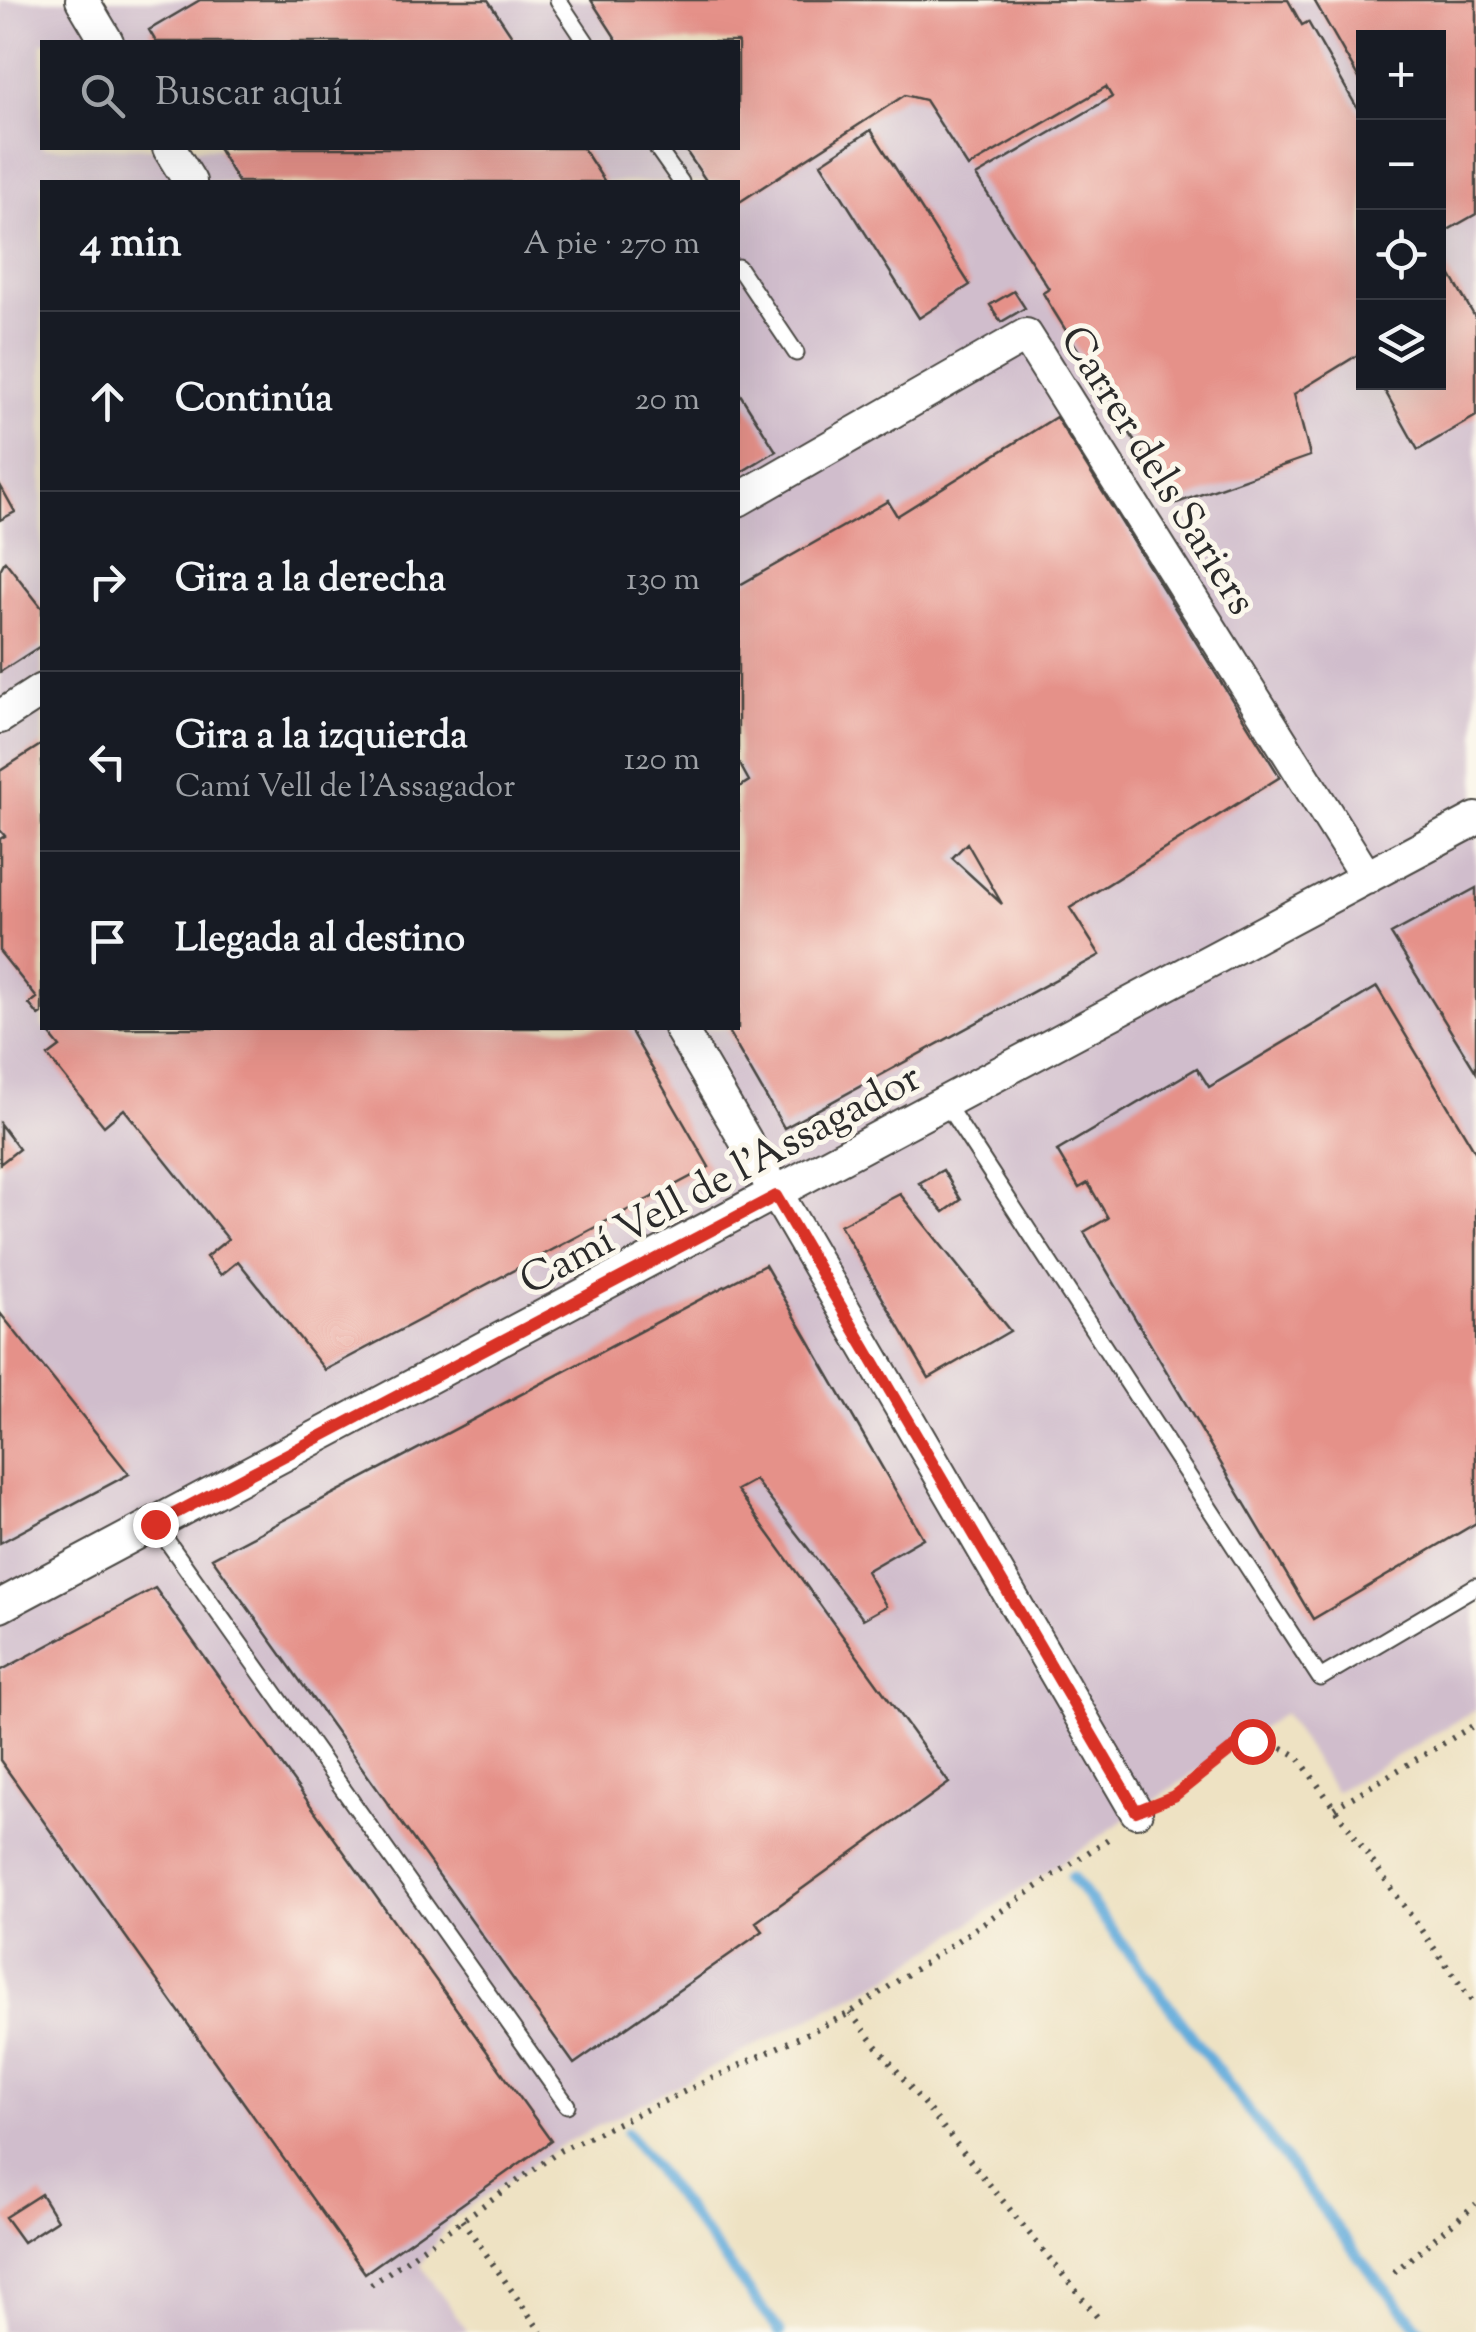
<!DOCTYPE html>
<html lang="es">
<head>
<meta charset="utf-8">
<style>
	:root { --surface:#171b24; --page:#20242c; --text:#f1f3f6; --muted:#9ea1a6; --line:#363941 }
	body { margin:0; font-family:"Sorts Mill Goudy",serif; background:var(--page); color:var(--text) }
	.controls { position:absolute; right:30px; top:30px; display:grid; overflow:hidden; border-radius:0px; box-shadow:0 10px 40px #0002 }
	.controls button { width:90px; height:90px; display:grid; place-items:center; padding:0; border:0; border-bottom:2px solid var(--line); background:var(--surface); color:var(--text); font:50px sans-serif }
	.stop { position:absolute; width:30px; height:30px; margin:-22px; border:8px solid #d93025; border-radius:50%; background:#fff }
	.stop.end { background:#d93025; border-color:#fff; box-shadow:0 2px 10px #0008 }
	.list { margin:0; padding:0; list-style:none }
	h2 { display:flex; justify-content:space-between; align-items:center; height:130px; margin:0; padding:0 40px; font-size:42px }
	h2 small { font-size:32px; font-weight:400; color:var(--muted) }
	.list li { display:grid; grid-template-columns:65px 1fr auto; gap:30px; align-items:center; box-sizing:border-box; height:180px; padding:0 40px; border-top:2px solid var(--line) }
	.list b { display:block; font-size:38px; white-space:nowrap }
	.list p { margin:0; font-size:32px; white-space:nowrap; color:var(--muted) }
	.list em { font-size:32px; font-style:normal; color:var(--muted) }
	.icon { flex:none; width:55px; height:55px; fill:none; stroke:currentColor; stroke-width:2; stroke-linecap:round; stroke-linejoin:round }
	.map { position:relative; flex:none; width:1476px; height:2332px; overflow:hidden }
	.search { position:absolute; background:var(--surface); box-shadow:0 10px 40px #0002; left:40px; top:40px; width:700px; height:110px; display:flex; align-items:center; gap:25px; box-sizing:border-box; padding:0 35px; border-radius:0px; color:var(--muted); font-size:38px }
	.panel { position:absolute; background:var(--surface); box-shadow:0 10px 40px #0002; left:40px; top:180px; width:700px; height:850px; border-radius:0px }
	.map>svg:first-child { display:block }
</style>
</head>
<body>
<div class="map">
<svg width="1476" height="2332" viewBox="0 0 1476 2332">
	<rect width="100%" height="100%" fill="#fbf7ec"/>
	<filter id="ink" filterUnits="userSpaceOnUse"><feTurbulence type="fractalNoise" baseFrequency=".01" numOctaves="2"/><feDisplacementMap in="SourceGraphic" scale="20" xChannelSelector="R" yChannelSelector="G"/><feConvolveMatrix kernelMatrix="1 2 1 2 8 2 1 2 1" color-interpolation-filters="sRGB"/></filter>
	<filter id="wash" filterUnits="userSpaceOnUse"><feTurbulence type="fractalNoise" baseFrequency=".0048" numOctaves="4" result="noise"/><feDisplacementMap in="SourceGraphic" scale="40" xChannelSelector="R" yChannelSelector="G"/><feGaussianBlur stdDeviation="2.25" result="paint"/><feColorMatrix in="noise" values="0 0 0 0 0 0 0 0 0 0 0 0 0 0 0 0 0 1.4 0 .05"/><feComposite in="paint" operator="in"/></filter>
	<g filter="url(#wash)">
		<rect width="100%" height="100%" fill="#eee2c3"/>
		<path fill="#d0bdcc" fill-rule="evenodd" d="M0,0H1476V1710L1335,1792L1284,1713L888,1978L561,2145L453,2217L420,2265L468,2332H0ZM1364,38H1438V382H1364ZM42,42H738V148H42ZM42,182H738V1028H42Z"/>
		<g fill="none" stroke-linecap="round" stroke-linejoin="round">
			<path stroke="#64acdb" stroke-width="11" d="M1072,1877L1371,2273L1422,2332
				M627,2132L780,2332"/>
		</g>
		<g id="blocks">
			<path fill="#e59189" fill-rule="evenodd" d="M200,0H488L516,42H156L149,30Z
				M591,0H1288L1302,25L1308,22L1364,120V351L1294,394L1310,456L1174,504L1050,305L1043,293L1049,289L976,176L1112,97L1106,87L968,167L925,100L905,95L738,203V182H707L684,148H738V42H618Z
				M1314,0H1476V214L1446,231L1438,218V38H1364V87Z
				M871,130L970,285L919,318L821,163Z
				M218,148H583L605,182H238Z
				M1438,253L1476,319V416L1418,450L1380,382H1438Z
				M1014,291L1025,308L1001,322L990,305Z
				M738,391L776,451L738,474Z
				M1056,417L1280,777L1070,908L1100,955L784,1128L726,1028H738V788L749,781L738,761V586L888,501L897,516ZM967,843L1002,904L952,858Z
				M0,485L15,512L0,520Z
				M5,561L42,608V645L0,672V570Z
				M42,744V1014L39,1016L29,1004L37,998L0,952V839L5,836L0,830V771Z
				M1476,888V1072L1391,934Z
				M1377,987L1476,1153V1523L1313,1619L1084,1232L1108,1218L1088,1183L1079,1188L1057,1151L1197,1068L1209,1087Z
				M62,1028H629L709,1167L325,1370L238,1261L221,1275L206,1257L228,1239L124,1109L104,1126L48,1056L60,1047L51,1036Z
				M0,1124L19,1149L0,1164Z
				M943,1170L961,1200L944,1212L919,1183Z
				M900,1194L1010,1331L929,1378L840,1225Z
				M765,1265L923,1538L866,1571L886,1606L863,1619L755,1480L737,1490L949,1783L756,1922L763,1931L574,2064L212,1558Z
				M0,1313L129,1474L0,1543Z
				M155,1588L551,2141L365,2273L0,1760V1671Z
				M41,2194L57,2220L23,2242L5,2217Z"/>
		</g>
	</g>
	<g filter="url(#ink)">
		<use href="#blocks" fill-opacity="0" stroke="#484642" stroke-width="2.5"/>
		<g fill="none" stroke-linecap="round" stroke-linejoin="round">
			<g stroke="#484642" stroke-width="19">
				<path id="lane" d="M558,0L586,42
					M657,148L681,182
					M738,267L796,353
					M946,1104L1320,1678L1476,1586
					M155,1524L567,2105"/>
			</g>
			<g stroke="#484642" stroke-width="36">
				<path id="street" d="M82,0L107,42
					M169,148L190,182
					M738,500L1026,335L1367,878
					M0,717L42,690
					M680,1028L1136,1811
					M0,1606L1476,819"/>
			</g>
			<path stroke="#484642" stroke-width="6" stroke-dasharray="2.5 8" stroke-linecap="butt" d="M1164,1799C1217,1778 1233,1713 1298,1757L1476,2007
				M1334,1808L1476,1724
				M850,2013L1099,2319
				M462,2220L541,2332
				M1394,2272L1476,2204
				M371,2285L561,2150L850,2013L1114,1835"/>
			<use href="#lane" stroke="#fff" stroke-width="15"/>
			<use href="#street" stroke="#fff" stroke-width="32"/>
		</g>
	</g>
	<g fill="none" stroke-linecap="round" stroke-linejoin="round" filter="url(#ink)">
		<path stroke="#d93025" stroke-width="12" d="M155,1524L776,1196L1136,1811L1174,1796L1235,1747L1252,1741"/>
	</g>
	<g text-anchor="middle" stroke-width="10" stroke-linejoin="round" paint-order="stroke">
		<g font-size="42" fill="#2b2b2b" stroke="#fbf7ec">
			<text transform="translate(1160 469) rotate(58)" y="15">Carrer dels Sariers</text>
			<text transform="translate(719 1177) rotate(-28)" y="15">Camí Vell de l'Assagador</text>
		</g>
	</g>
</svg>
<div class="controls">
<button>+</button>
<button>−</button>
<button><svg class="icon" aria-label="locate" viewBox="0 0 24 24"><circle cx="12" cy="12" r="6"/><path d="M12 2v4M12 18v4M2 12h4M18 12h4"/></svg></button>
<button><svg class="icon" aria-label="layers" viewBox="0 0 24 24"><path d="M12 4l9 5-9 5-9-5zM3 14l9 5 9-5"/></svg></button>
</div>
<div class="stop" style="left:1252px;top:1741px"></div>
<div class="stop end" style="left:155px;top:1524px"></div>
<div class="search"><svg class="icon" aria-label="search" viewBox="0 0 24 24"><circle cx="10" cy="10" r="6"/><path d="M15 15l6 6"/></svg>Buscar aquí</div>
<section class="panel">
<h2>4 min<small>A pie · 270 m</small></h2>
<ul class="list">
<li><svg class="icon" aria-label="ahead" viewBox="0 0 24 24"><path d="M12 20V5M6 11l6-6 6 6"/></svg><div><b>Continúa</b></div><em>20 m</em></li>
<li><svg class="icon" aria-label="right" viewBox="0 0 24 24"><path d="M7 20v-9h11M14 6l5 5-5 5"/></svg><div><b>Gira a la derecha</b></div><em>130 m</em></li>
<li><svg class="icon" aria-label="left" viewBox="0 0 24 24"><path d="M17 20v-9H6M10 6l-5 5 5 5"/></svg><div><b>Gira a la izquierda</b><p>Camí Vell de l'Assagador</p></div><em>120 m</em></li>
<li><svg class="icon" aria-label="arrive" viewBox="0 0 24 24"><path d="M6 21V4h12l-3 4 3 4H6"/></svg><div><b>Llegada al destino</b></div></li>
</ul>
</section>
</div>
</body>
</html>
